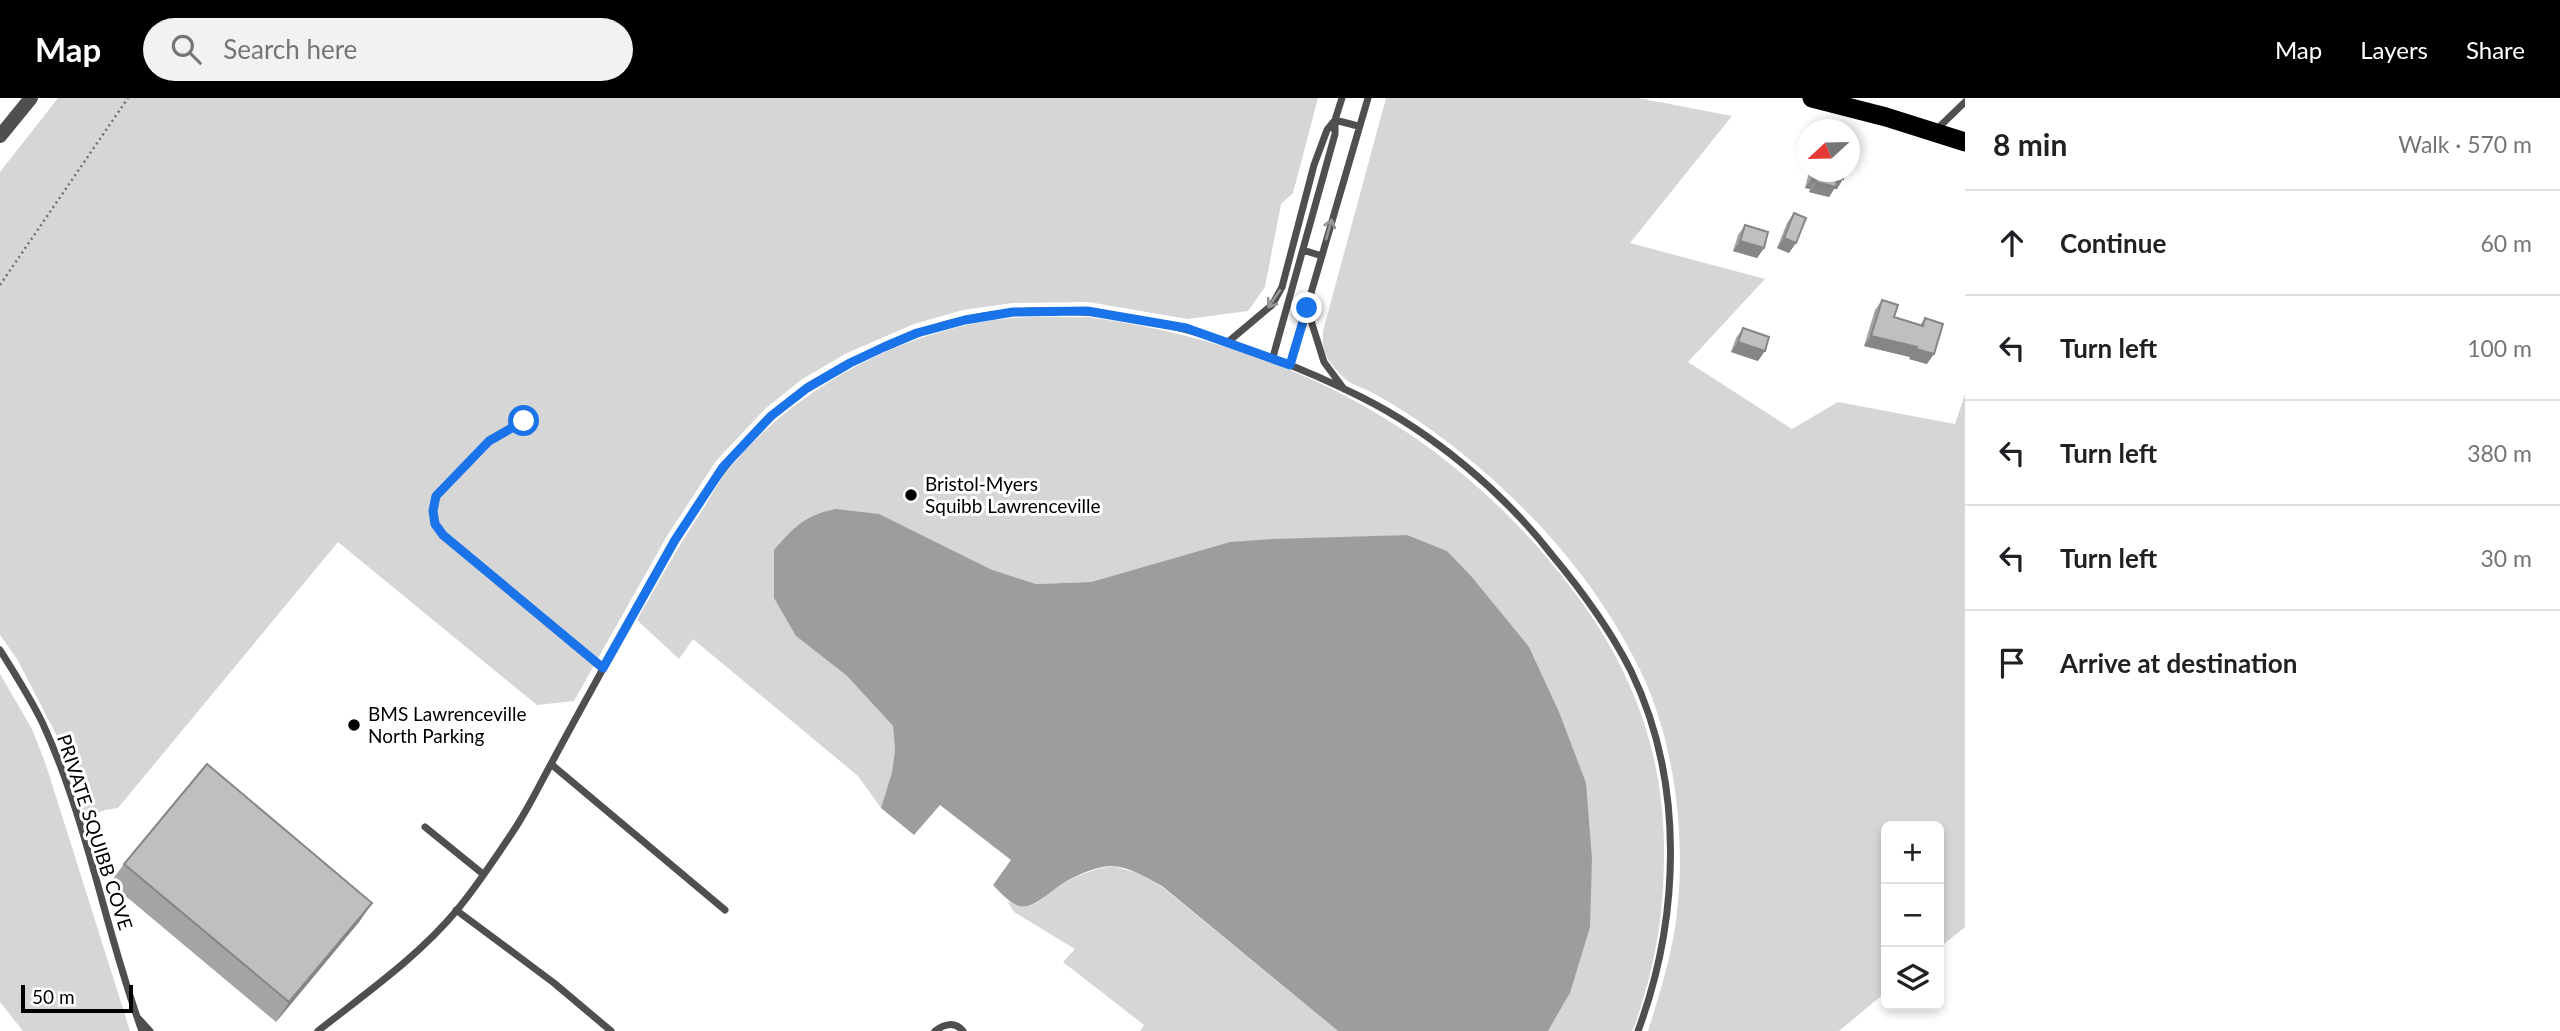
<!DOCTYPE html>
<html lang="en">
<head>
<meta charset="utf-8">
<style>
	:root { --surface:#fff; --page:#f2f2f2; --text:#202124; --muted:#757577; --line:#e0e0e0; --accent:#000 }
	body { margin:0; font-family:Lato,sans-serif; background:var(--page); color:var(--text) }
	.controls { position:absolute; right:21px; bottom:21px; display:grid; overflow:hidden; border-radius:10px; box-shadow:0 4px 10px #0003 }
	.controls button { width:63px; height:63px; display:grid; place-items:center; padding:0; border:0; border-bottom:2px solid var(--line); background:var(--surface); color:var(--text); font:35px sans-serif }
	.compass { position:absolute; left:1797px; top:21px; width:63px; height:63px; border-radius:50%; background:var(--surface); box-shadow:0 4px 10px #0003; rotate:248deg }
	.scale { position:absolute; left:21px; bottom:18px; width:112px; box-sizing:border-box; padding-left:7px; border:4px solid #000; border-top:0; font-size:19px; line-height:24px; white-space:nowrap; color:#000; -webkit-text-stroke:5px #fff; paint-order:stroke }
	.stop { position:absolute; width:21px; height:21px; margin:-16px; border:5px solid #1a73e8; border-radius:50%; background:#fff }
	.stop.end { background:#1a73e8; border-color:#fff; box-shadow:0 2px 7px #0008 }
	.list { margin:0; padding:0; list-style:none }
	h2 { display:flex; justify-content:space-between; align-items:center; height:91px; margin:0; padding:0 28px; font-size:30px }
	h2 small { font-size:23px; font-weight:400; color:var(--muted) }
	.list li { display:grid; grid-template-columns:46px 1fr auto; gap:21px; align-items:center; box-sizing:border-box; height:105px; padding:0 28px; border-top:2px solid var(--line) }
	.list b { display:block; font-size:26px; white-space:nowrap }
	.list em { font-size:23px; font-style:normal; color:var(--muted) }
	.icon { flex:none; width:38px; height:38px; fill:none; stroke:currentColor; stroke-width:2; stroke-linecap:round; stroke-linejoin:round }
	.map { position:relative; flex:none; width:1965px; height:933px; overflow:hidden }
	header { display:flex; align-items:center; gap:42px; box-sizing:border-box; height:98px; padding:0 35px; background:var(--accent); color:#fff }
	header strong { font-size:33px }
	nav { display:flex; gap:38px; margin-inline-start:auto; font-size:24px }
	.search { width:490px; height:63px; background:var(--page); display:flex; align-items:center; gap:18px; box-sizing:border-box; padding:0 24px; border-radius:38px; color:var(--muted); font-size:26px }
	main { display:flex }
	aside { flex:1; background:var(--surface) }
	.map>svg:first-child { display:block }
</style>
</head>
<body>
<header>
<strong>Map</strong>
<div class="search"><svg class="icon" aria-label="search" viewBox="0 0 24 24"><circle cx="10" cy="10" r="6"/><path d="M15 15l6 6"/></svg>Search here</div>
<nav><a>Map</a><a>Layers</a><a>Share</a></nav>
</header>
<main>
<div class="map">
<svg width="1965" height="933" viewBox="0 0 1965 933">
	<rect width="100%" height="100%" fill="#fff"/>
	<path fill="#d6d6d6" d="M58,0H1318L1293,95L1281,106L1265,189L1248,213L1188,221L1088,204L1012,205L963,212L914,226L845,256L801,282L765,311L716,363L667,438L574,603L537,607L338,444L118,710L105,712L83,721L73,669L17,561L0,537V74Z
		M1386,0H1638L1732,18L1630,145L1765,181L1688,264L1792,331L1838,304L1955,326L1965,296V829L1939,850V728H1886V894L1839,933H1648C1661,891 1675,848 1678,804C1685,730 1673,639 1640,572C1594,476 1516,393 1430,331C1410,317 1389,303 1367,292C1361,289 1353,287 1348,283C1341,278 1327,262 1325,255C1322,249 1323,240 1323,233Z
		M1087,219C1279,245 1439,324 1561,477C1628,560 1665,649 1664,758C1664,806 1658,852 1644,898C1640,910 1638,922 1632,933H1548L1570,895L1407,437L1230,444L1091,484L1036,486L990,471L796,538L847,578L893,628L895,652L892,674L881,710L858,678L693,541L679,561L637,522C659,483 680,445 705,408C712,396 719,383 728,372C795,289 906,230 1012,220C1037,218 1062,220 1087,219Z
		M0,576L32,631L46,667L130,933H23L0,904Z
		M1113,768L1137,775L1161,788L1338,933H1140L1144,927L1063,864L1075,851L1014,814L1007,803C1037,816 1038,800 1061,787C1077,777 1094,771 1113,768Z"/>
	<path fill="#9d9d9d" d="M836,411L879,416L990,471L1036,486L1091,484L1230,444L1273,441L1407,437L1447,453L1471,478L1529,549L1559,614L1586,685L1592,761L1590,829L1570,895L1548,933H1338L1162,788C1147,780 1128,768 1111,768C1093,769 1069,780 1055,791C1025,814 1020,816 993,787L1011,762L940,707L914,737L881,710L892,674L895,652L893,628L847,578L796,538L774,500V452C794,429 805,417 836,411Z"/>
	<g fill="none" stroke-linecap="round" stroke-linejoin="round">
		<path stroke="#717171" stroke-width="2.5" stroke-dasharray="2 3.5" stroke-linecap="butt" d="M0,187L128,0"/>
		<path stroke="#4f4f4f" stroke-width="7" d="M1937,31L1965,4
			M1303,152L1322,158
			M1307,210L1324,264L1344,291
			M1228,244L1272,207L1282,189L1314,67L1327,32L1335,22L1358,28
			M1273,259L1335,36V22L1342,0
			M1290,267L1368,0
			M524,323L489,343L436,398L433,413L435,426L443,437L603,571
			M0,552C15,576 31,601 43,626C88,724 105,832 142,933
			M551,666L725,812
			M425,729L483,776
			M456,812L554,885L611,933
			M139,921L150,933
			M318,933C366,895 418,859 457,812C478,787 496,759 514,732C528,711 539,688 551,666C580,612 610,558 640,504C677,438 714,371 771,319C811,282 861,258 911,238C1014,197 1129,211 1230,245C1275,260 1319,278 1361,299C1433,335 1502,393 1552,457C1582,493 1610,531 1631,573C1685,684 1680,820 1638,933
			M935,933C944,926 955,923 963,933"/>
		<path stroke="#4f4f4f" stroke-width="14" d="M0,38L31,0"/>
		<path stroke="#000" stroke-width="19" d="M1812,0L1886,19L1965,44"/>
	</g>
	<path fill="#a4a4a4" d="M1809,74H1845L1837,91H1834L1829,99L1809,94L1810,91L1805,90Z
		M1794,115L1789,155L1777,150L1787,125Z
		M1745,127L1764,150L1757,160L1733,153L1738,137Z
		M1882,202L1894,219L1920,227L1925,220L1927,266L1909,261L1910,259L1864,248L1875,212Z
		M1743,230L1758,263L1731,254L1736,240Z
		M124,766L372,805L359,824L276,924L110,785Z"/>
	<path fill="#868686" d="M1812,80L1817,81L1810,91L1805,90Z
		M1837,80L1843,81L1837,91H1834L1829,99L1809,94L1816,84Z
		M1784,140L1796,145L1789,155L1777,150Z
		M1740,143L1764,150L1757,160L1733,153Z
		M1871,238L1917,249L1910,259L1864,248Z
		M1738,244L1765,253L1758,263L1731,254Z
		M1916,251L1934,256L1927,266L1909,261Z
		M372,805L359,824L276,924L289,904Z"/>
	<path fill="#bfbfbf" stroke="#868686" stroke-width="2" d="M1814,74H1845L1843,81L1837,80L1836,89L1816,84L1817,81L1812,80Z
		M1794,115L1806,120L1796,145L1784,140Z
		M1745,127L1768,134L1764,150L1740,143Z
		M1882,202L1898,207L1894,219L1923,228L1925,220L1943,226L1934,256L1916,251L1917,249L1871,238Z
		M1743,230L1769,239L1765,253L1738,244Z
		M207,666L372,805L289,904L124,766Z"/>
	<defs><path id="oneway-shaft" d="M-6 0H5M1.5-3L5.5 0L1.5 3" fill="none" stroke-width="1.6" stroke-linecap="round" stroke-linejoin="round" transform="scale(1.75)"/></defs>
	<g stroke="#959595">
		<use href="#oneway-shaft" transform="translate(1329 131) rotate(-74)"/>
		<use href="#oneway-shaft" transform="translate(1274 201) rotate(124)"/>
	</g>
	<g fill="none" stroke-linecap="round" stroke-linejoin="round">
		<path stroke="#1a73e8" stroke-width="9" d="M524,323L489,343L436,398L433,413L435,426L443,437L603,570L675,442L723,369L771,318L807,290L850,265L884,249L917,235L965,222L1013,214L1087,213L1186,230L1290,267L1307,210"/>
	</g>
	<g fill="#000" stroke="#fff" stroke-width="2.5">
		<circle cx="911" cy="397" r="7"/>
		<circle cx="354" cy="627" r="7"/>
	</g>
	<g text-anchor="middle" stroke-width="6" stroke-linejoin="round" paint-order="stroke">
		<g font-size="19" fill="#000" stroke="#fff" text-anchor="start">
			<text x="925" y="393">Bristol-Myers<tspan x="925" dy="22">Squibb Lawrenceville</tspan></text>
			<text x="368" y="623">BMS Lawrenceville<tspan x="368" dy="22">North Parking</tspan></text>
		</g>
		<g font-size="19" fill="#000" stroke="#fff">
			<text transform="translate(95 734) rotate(72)" y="7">PRIVATE SQUIBB COVE</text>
		</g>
	</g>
</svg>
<div class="controls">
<button>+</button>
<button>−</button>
<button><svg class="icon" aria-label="layers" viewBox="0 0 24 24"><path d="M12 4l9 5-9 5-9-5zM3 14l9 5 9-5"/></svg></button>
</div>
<svg class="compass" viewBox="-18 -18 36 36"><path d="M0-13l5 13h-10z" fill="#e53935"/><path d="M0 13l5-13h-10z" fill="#757577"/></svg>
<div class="scale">50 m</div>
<div class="stop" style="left:524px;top:323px"></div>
<div class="stop end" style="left:1307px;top:210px"></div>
</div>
<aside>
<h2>8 min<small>Walk · 570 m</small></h2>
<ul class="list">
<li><svg class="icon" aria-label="ahead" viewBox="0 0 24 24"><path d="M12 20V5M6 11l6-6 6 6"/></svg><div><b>Continue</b></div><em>60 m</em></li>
<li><svg class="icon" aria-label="left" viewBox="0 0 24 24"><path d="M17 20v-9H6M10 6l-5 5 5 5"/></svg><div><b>Turn left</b></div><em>100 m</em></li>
<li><svg class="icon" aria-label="left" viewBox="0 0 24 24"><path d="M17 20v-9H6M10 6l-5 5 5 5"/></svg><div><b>Turn left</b></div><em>380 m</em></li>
<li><svg class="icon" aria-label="left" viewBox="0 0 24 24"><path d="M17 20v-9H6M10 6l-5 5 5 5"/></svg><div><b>Turn left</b></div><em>30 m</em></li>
<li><svg class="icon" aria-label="arrive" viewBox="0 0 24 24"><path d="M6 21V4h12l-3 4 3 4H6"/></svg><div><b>Arrive at destination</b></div></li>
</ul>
</aside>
</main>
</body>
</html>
